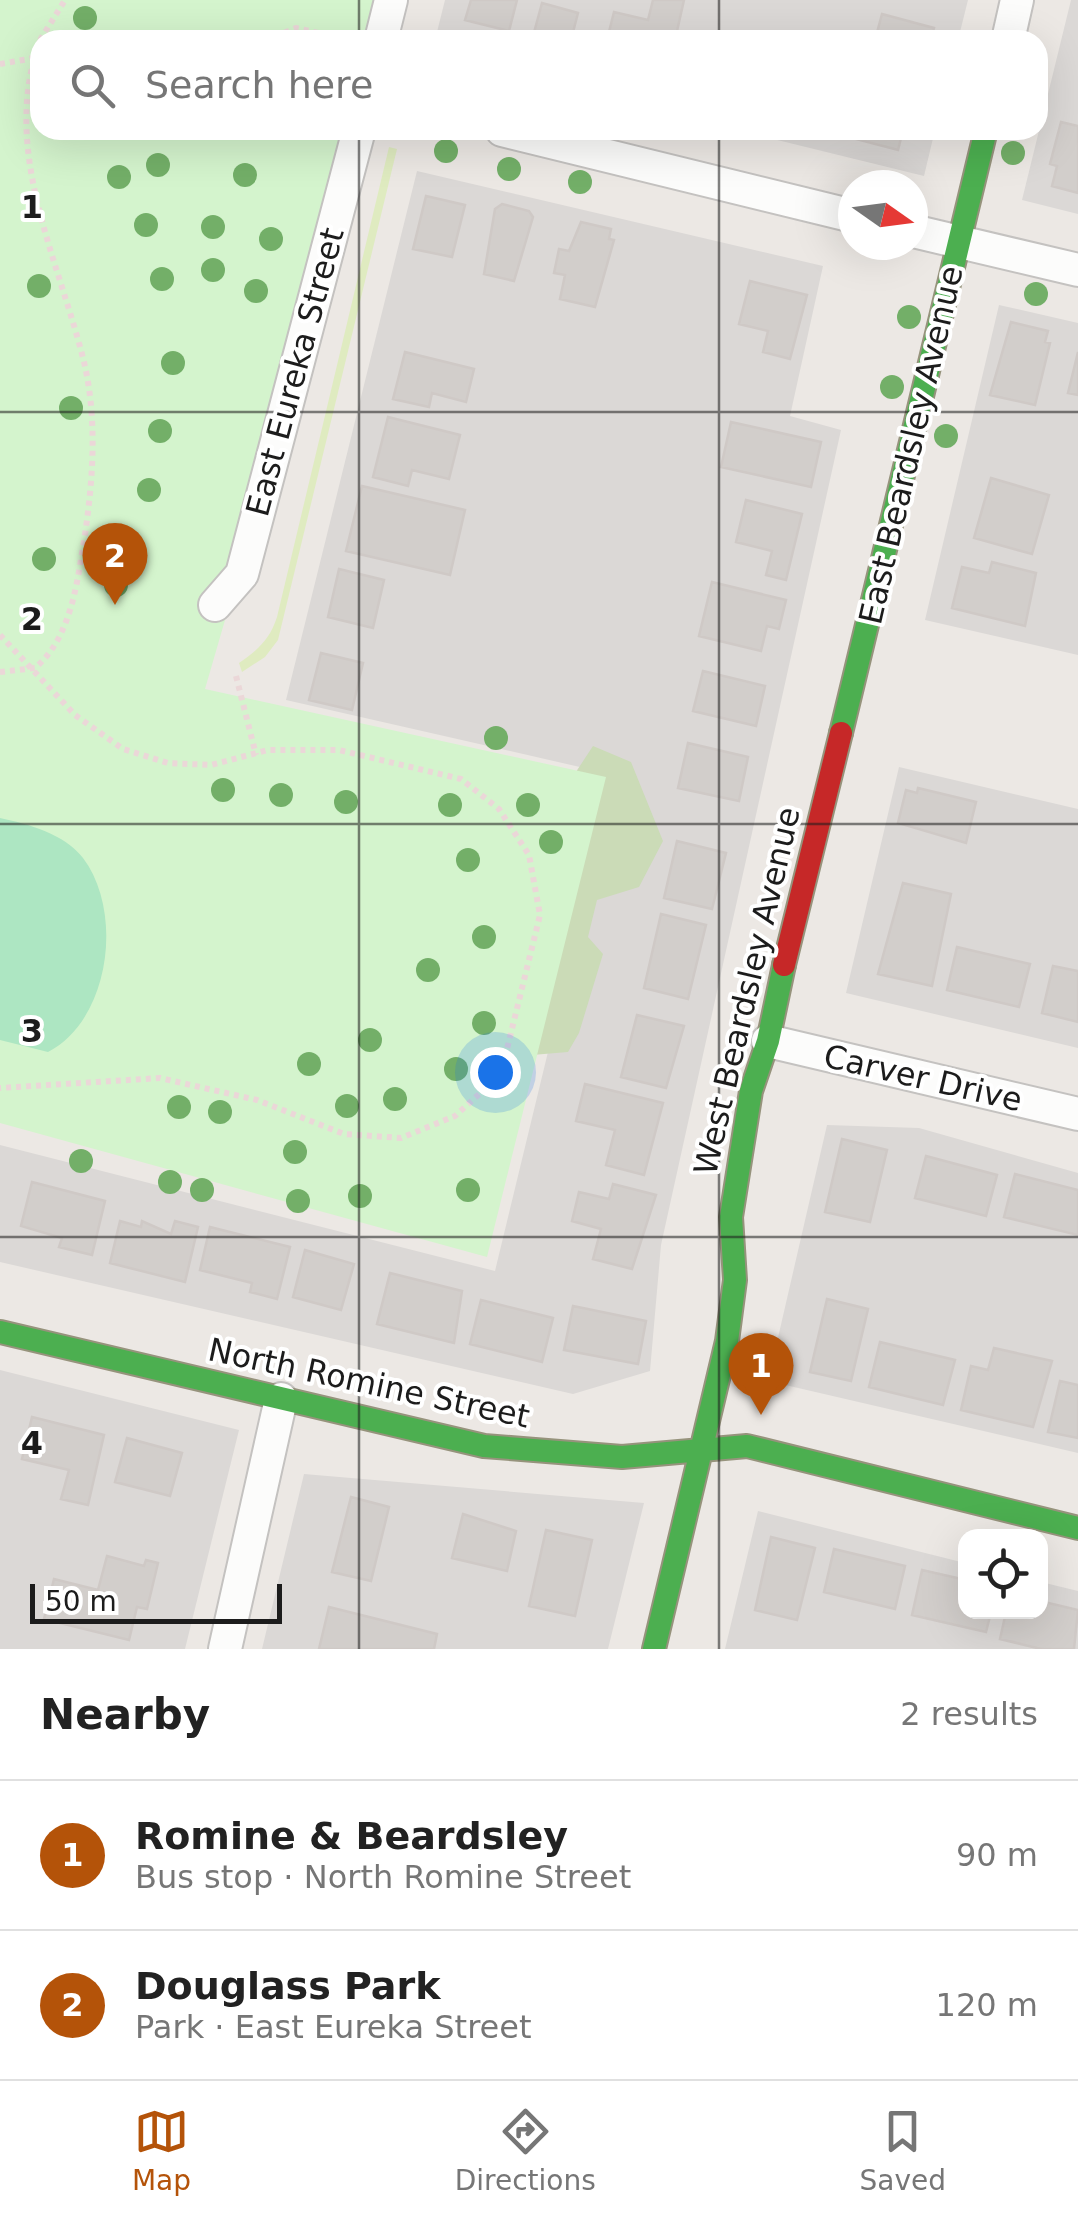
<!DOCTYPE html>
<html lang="en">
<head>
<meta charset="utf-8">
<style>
	:root { --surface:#fff; --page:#f6f6f6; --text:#222; --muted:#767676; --line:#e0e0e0; --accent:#b45309 }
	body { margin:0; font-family:"DejaVu Sans",sans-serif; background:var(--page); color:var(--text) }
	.controls { position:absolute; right:30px; bottom:30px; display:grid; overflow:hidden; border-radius:20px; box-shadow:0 10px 40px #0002 }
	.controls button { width:90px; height:90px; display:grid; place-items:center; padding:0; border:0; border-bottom:2px solid var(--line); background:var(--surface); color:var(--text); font:50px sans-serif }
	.compass { position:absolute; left:838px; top:170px; width:90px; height:90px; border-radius:50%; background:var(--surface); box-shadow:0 10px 40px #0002; rotate:104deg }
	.scale { position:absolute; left:30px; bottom:25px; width:252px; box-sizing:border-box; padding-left:10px; border:5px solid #1c1c1c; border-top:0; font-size:28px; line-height:35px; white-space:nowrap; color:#1c1c1c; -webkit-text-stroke:8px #fff; paint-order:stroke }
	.you { position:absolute; left:495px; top:1072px; width:35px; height:35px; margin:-25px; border:8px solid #fff; border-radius:50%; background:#1a73e8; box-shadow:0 0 0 15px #1a73e833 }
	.badge { display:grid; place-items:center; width:65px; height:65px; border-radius:50%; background:var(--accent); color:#fff; font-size:32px; font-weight:700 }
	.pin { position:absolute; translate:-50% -82px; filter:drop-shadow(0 2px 5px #0008) }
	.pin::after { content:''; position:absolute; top:52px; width:35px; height:30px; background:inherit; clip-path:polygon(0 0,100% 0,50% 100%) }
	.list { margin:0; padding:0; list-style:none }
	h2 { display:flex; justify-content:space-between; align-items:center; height:130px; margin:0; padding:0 40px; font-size:42px }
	h2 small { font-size:32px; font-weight:400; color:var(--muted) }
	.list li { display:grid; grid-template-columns:65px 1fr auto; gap:30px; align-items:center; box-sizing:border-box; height:150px; padding:0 40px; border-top:2px solid var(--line) }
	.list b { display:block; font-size:38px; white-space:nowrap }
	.list p { margin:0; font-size:32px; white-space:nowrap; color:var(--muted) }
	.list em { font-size:32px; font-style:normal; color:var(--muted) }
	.icon { flex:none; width:55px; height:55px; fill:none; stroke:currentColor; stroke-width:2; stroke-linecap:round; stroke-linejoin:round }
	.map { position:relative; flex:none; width:1078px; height:1649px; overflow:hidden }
	.search { position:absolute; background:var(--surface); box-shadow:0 10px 40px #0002; left:30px; right:30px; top:30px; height:110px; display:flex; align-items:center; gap:25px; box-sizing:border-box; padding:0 35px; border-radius:30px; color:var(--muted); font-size:38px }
	.sheet { height:430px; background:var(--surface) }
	nav { display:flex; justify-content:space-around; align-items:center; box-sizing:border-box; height:140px; border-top:2px solid var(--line); background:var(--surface); font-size:28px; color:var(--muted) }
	nav a { display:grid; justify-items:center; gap:5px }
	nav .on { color:var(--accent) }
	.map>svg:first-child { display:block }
</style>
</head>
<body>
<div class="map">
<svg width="1078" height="1649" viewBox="0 0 1078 1649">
	<rect width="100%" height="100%" fill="#ece8e4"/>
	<path fill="#dbd8d6" d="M445,0H968L958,40H435Z
		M1071,0H1078V214L1022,200Z
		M737,130H935L924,176Z
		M417,171L823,266L790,416L841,430L661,1245L650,1371L573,1394L0,1262V1145L495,1271L615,775L286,700Z
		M999,305L1078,323V655L925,620Z
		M899,767L1078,809V1048L846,993Z
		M827,1125L919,1128L1078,1173V1453L768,1381Z
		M0,1370L239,1430L185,1649H0Z
		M304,1474L644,1503L608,1649H262Z
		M758,1511L965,1563L966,1612H1040L1041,1582L1078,1591V1649H725Z"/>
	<path fill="#dfebc0" d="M389,147L397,149L278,640L265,657L242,672L239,663C258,650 270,639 277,617Z"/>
	<path fill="#cbdbb7" d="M593,746L631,762L663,841L639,887L597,900L588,937L603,954L579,1033L568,1052L532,1055L570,781Z"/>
	<path fill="#d4f4cd" d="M0,0H385L375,40H40V130H353L254,520L205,689L606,777L487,1257L0,1123Z"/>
	<path fill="#ade6c2" d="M0,818C28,824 65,834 83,858C124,912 110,1020 48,1052L0,1040Z"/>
	<path fill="#d2cecb" stroke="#cfc9c6" stroke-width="2.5" d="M471,0H517L509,31L465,20Z
		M653,0H684L675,40H607L614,12L648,20Z
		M542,3L578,13L571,40H532Z
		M882,14L934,28L931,40H875Z
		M1061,122L1078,126V193L1052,186L1057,166L1050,164Z
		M822,130H903L898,150Z
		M426,196L465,205L452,257L413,249Z
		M502,204L529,211L533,217L514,281L484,274L495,209Z
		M581,222L611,229L609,239L614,240L595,307L560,299L565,275L554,273L559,249L569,251Z
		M750,281L807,295L790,359L763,352L768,331L739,324Z
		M1011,322L1048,331L1045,342L1050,343L1035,405L990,395Z
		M405,352L474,369L466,402L432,393L429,407L393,399Z
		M1078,352V395L1068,393Z
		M388,417L460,435L449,479L412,470L408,486L373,477Z
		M731,422L821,442L811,487L721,467Z
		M991,478L1049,495L1032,554L974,538Z
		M362,486L465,510L450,575L346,551Z
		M746,500L802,514L786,580L766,575L772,551L736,542Z
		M992,562L1036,573L1025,626L952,608L962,567L989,573Z
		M339,569L384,580L373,628L328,617Z
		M712,582L786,600L779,629L767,626L761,651L699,636Z
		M321,653L363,663L352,710L309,700Z
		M703,671L765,686L756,726L693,711Z
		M688,743L748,757L739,801L678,788Z
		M918,788L976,802L966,843L898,823L906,790L917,793Z
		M677,841L726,853L712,909L664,898Z
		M903,883L951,894L932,986L878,974Z
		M661,914L706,925L688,999L644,988Z
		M957,947L1030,964L1019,1007L947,990Z
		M1053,966L1078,971V1022L1042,1013Z
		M637,1015L684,1026L666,1088L621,1077Z
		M585,1084L663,1103L644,1175L606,1165L615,1130L576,1121Z
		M842,1139L887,1150L870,1222L825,1212Z
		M926,1156L997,1175L986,1216L915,1198Z
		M1015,1174L1078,1190V1235L1004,1217Z
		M32,1182L105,1201L92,1255L59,1247L62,1238L21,1226Z
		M613,1184L656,1195L632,1269L593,1259L601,1229L572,1221L579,1192L609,1199Z
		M120,1221L141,1227L142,1221L171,1234L175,1221L198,1227L185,1282L110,1263Z
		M210,1227L290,1247L277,1299L250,1292L252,1283L200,1270Z
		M305,1250L354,1264L341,1310L293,1297Z
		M390,1273L462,1291L454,1343L377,1324Z
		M827,1299L868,1309L851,1381L810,1372Z
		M481,1300L553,1318L542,1362L470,1344Z
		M573,1306L646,1321L638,1364L564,1350Z
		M880,1342L955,1360L943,1405L869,1387Z
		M994,1348L1052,1361L1033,1427L961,1410L971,1366L988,1370Z
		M1060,1381L1078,1385V1438L1048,1432Z
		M32,1417L104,1435L88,1505L61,1499L69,1470L22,1459Z
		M127,1438L182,1453L170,1496L115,1482Z
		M351,1497L389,1507L371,1581L332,1572Z
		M463,1514L516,1531L507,1571L452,1558Z
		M546,1530L592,1540L575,1616L529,1606Z
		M771,1537L815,1548L797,1620L755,1610Z
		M834,1549L905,1566L895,1609L824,1592Z
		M107,1556L144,1566L146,1560L158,1563L147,1609L137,1607L129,1640L44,1619L54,1579L98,1590Z
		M922,1570L966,1580V1612H991L986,1632L912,1615Z
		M1040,1601L1078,1610L1074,1649H1041L1000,1639L1006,1612H1040Z
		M329,1607L437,1634L434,1649H319Z"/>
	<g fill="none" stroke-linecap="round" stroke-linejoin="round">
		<g stroke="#c4c2c0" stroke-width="36">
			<path id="street" d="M381,40L391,0
				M1008,40L1017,0
				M502,130L853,216
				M913,231L1078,270
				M215,605L242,574L359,130
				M768,1041L1078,1114
				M225,1649L281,1399"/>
		</g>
		<g stroke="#96937c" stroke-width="26">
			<path id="fast" d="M841,733L986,130
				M0,1332L484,1446L622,1457L747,1446L1078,1528
				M654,1649L727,1341L735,1280L731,1217L751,1091L768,1041L784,965"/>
		</g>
		<g stroke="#96937c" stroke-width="26">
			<path id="jam" d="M784,965L841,733"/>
		</g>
		<path stroke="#ebd7d8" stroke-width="6" stroke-dasharray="5 5" stroke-linecap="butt" d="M40,40L65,0
			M266,40L296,28L341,38
			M0,64L40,57
			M0,635L75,715L123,749L168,763L211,765L268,750H339L461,779L499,809L529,855L540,915L507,1049L487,1087L455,1116L401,1138L344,1134L257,1100L160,1078L0,1088
			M0,672L35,668C66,642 75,597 81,559C92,495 99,425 84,362C58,257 0,148 40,41
			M236,676L256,755"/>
		<use href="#street" stroke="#fcfcfb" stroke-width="32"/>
		<use href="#fast" stroke="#4caf50" stroke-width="22"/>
		<use href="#jam" stroke="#c62828" stroke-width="22"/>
	</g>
	<g fill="#73af68">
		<circle cx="85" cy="18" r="12"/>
		<circle cx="446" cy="151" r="12"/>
		<circle cx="1013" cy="153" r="12"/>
		<circle cx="158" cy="165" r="12"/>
		<circle cx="509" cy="169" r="12"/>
		<circle cx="245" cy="175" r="12"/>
		<circle cx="119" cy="177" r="12"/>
		<circle cx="580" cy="182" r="12"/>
		<circle cx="146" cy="225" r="12"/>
		<circle cx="213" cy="227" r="12"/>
		<circle cx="271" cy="239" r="12"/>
		<circle cx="213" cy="270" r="12"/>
		<circle cx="162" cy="279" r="12"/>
		<circle cx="39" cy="286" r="12"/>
		<circle cx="256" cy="291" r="12"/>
		<circle cx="1036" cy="294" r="12"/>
		<circle cx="909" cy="317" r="12"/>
		<circle cx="173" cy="363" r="12"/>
		<circle cx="892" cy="387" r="12"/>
		<circle cx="71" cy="408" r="12"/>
		<circle cx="160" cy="431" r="12"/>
		<circle cx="946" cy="436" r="12"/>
		<circle cx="149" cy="490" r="12"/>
		<circle cx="44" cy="559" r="12"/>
		<circle cx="116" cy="585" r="12"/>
		<circle cx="496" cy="738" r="12"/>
		<circle cx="223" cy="790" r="12"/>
		<circle cx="281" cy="795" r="12"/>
		<circle cx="346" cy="802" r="12"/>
		<circle cx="450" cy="805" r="12"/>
		<circle cx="528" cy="805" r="12"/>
		<circle cx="551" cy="842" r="12"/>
		<circle cx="468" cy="860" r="12"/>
		<circle cx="484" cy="937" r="12"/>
		<circle cx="428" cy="970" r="12"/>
		<circle cx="484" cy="1023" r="12"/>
		<circle cx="370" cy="1040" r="12"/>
		<circle cx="309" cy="1064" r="12"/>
		<circle cx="456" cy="1069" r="12"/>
		<circle cx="395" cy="1099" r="12"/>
		<circle cx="347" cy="1106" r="12"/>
		<circle cx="179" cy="1107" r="12"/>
		<circle cx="220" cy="1112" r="12"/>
		<circle cx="295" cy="1152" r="12"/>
		<circle cx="81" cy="1161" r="12"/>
		<circle cx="170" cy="1182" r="12"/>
		<circle cx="202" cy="1190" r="12"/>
		<circle cx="468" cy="1190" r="12"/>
		<circle cx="360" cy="1196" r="12"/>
		<circle cx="298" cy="1201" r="12"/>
	</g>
	<path fill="none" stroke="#1c1c1c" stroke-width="2.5" stroke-opacity="0.55" d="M359,0V40M719,0V40M359,130V1649M719,130V1649M0,412H1078M0,824H1078M0,1237H1078"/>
	<g text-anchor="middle" stroke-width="8" stroke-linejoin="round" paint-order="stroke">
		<g font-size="32" fill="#1c1c1c" stroke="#fff">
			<text transform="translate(295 372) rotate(-75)" y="11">East Eureka Street</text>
			<text transform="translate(911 445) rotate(-77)" y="11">East Beardsley Avenue</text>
			<text transform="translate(747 991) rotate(-77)" y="11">West Beardsley Avenue</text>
			<text transform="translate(923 1078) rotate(13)" y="11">Carver Drive</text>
			<text transform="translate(369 1383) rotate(12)" y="11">North Romine Street</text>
		</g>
	</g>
	<g font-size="32" text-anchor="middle" font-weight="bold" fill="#1c1c1c" stroke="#fff" stroke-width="8" stroke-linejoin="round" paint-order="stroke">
		<text x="32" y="218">1</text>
		<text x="32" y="630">2</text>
		<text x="32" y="1042">3</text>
		<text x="32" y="1454">4</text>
	</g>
</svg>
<div class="controls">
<button><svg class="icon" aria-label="locate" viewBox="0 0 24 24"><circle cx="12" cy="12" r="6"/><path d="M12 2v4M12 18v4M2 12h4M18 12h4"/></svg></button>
</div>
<svg class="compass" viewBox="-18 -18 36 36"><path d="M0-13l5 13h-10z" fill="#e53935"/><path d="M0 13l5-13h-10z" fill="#767676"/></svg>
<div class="scale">50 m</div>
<div class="you"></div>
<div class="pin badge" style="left:761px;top:1415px">1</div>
<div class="pin badge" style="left:115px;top:605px">2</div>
<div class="search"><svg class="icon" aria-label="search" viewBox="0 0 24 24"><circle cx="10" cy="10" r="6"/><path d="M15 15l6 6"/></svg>Search here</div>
</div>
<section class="sheet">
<h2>Nearby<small>2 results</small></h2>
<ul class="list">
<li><span class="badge">1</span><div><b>Romine &amp; Beardsley</b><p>Bus stop · North Romine Street</p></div><em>90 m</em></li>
<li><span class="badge">2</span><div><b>Douglass Park</b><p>Park · East Eureka Street</p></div><em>120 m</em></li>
</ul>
</section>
<nav>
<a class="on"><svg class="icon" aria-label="map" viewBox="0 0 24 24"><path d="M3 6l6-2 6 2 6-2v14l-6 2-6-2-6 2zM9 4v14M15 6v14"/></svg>Map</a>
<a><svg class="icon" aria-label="directions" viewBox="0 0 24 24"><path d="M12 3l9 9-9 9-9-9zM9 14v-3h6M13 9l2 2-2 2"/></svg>Directions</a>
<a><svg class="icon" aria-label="saved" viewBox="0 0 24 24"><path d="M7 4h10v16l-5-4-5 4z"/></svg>Saved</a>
</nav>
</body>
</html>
